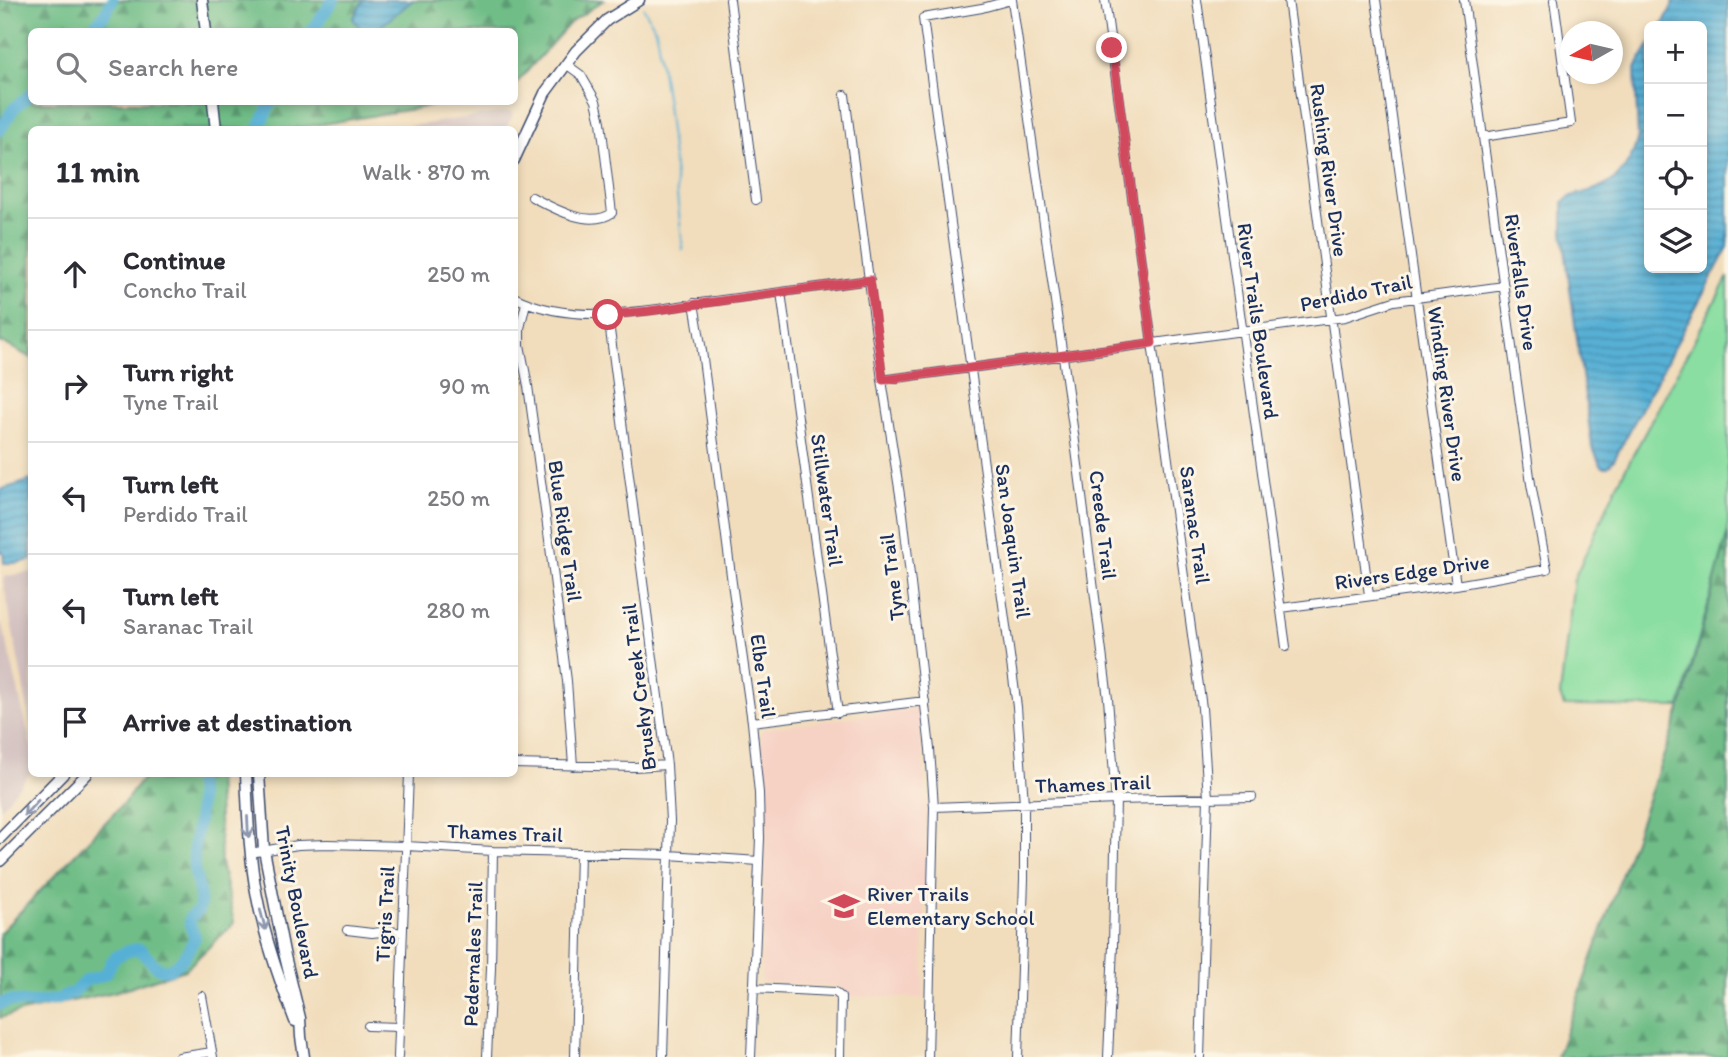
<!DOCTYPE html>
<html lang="en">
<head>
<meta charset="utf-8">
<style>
	:root { --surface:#fff; --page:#f2f2f3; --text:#2b2b33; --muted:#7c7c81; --line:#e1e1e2 }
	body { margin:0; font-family:Itim,sans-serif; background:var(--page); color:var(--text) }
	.controls { position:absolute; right:21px; top:21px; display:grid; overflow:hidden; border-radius:10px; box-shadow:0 4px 10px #0003 }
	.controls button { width:63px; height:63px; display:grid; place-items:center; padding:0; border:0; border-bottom:2px solid var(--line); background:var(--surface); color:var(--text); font:35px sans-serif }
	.compass { position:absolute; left:1560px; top:21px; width:63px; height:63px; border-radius:50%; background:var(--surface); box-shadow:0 4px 10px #0003; rotate:262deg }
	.stop { position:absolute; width:21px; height:21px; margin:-16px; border:5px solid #d1495b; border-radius:50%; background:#fff }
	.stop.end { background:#d1495b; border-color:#fff; box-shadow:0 2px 7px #0008 }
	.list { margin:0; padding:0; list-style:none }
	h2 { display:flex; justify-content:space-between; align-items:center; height:91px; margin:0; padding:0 28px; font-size:30px }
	h2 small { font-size:23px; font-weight:400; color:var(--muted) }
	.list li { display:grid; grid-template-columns:46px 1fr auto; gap:21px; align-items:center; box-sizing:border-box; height:112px; padding:0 28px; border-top:2px solid var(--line) }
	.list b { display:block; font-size:26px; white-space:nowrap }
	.list p { margin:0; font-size:23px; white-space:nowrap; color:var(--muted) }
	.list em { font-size:23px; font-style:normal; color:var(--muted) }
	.icon { flex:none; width:38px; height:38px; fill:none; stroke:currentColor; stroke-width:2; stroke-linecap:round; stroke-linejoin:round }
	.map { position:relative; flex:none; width:1728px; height:1057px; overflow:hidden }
	.search { position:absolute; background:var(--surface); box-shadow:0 4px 10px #0003; left:28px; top:28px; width:490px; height:77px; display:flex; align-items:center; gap:18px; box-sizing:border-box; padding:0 24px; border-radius:10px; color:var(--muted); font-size:26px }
	.panel { position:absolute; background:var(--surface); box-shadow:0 4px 10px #0003; left:28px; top:126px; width:490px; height:651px; border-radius:10px }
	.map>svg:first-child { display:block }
</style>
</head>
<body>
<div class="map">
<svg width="1728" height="1057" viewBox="0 0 1728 1057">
	<defs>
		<pattern id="forest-firs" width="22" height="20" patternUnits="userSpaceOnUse" patternTransform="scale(1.75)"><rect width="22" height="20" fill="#6fbd87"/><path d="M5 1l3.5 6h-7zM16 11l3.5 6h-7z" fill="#5a9a72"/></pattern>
		<pattern id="water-rules" width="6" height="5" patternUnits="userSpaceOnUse" patternTransform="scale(1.75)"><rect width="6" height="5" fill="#57b0d5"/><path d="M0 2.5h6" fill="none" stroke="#4790b0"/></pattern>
	</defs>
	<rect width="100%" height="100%" fill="#fcf5e5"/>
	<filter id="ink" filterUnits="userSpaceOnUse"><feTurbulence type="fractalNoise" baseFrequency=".0143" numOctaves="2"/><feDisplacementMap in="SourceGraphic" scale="14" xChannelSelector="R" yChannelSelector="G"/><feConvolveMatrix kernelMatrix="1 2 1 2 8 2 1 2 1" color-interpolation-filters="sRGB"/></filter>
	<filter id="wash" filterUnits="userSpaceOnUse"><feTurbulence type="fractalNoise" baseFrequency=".00686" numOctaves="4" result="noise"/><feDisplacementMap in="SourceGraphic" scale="28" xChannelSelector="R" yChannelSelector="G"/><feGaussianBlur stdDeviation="1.57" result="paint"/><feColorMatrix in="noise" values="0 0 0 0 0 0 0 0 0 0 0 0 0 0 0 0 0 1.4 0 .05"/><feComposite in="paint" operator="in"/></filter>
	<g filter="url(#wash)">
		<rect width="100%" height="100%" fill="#f1ddbc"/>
		<path fill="#f6d2c5" d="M514,656H515L523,717L515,716Z
			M911,709L918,711L920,717L927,808L923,960L924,998L847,996L842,989L833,986L761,982L766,804L760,733L765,729Z"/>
		<path fill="#d1bfbf" d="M511,111L513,116L505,129H390Z
			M31,572H32L31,726L3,581L6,576Z
			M0,621L4,630L32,750L31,772L0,809Z"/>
		<path fill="#8adea1" stroke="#528680" stroke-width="2" d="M1728,277V532L1680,707L1564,706L1560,695L1574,579L1617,485Z"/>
		<path fill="url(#forest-firs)" stroke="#457672" stroke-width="2" d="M0,0H604L570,23L515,85L514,32H32V102H455L293,129L32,130L31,358L2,342L0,343Z
			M1728,532V1057H1557L1684,698Z
			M146,774H217L221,863L234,923L185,970L114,992L16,1013L0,1018V933L123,804Z"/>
		<path fill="url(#water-rules)" stroke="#39709a" stroke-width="2" d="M363,0H413L375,31L361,29L353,19Z
			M1675,0H1728V247L1614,460L1608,467H1603L1599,462L1592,446L1569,282L1563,231V202C1573,193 1586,193 1599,188C1620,181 1634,157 1638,136L1635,71L1641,58L1649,45V268H1702V26H1662Z
			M31,480V560L16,563H4L3,552H0V490Z"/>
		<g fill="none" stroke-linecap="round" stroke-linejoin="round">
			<path stroke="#57b0d5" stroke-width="2" d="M643,7L656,30L667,104L683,250"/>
			<path stroke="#57b0d5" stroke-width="12" d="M88,32L103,17L112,0
				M311,32L333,0
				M0,130L14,108L32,93
				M258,130L271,102
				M0,1004L10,1001L33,1003L55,1000L73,993L86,980L101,976L107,972L112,961L117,956L128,951L138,949L141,950C146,955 154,967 161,969C177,974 190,948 195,937C181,906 199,921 200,905C201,892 196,879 194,867C192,846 199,827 199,806C200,795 197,785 197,774"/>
		</g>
	</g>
	<g filter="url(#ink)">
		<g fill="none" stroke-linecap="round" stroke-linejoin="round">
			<g stroke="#3b496c" stroke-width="10">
				<path id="minor" d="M730,0L756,200
					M1011,0L982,8L923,18L1017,707L1024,803V879L1018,1057
					M1012,0L1074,434L1108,699L1116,800L1113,946L1108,1057
					M1105,0L1202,708L1208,798L1200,1057
					M1197,0L1286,647
					M1288,0L1369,595
					M1376,0L1456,585
					M845,95L882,380L903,514L930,749L934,807L928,1057
					M1483,137L1571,123L1554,0
					M532,197C553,208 589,229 612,213L601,122L596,101L581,75L566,64
					M781,292L838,713
					M514,297C576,328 651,309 715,301C767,294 818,287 870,280
					M526,303L520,328V345L528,386L550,547L567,681L573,766
					M694,303L702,351L732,583L752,722L759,793L760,838L751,1057
					M608,315L667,765L670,821L663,1057
					M882,380L1345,317L1394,301L1504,286
					M1281,608L1456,585L1547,569L1531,484L1464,0
					M752,722L925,701
					M514,764L634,767L667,765
					M934,807L1116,800L1252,797
					M250,853L298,845L327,844L406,846L493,851L669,855L759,861
					M347,930L372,933L390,931L402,933
					M753,988L835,992L841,997L840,1057
					M202,996L213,1057
					M368,1026L399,1027
					M179,1057L212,1052
					M398,1057L409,774
					M487,1057L491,968L493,851
					M575,1057L580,853"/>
			</g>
			<g stroke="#3b496c" stroke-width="13">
				<path id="secondary" d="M202,0L206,32
					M213,102L216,130
					M514,160L545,93L576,51L607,20L639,0
					M246,774C248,815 249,856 257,897C265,939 280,981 295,1021
					M259,774L264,850L284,952L300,1018L301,1037L304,1057
					M0,838L63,774
					M0,861L87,774"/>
			</g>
			<use href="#minor" stroke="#fff" stroke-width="8"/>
			<use href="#secondary" stroke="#fff" stroke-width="10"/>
		</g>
		<defs><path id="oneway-shaft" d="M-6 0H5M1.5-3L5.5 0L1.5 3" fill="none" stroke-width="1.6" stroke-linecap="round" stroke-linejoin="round" transform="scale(1.75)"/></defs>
		<g stroke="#8d97ae">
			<use href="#oneway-shaft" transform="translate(31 808) rotate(133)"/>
			<use href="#oneway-shaft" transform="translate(248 827) rotate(87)"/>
			<use href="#oneway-shaft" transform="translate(263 920) rotate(75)"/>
		</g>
	</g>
	<g fill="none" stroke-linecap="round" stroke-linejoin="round" filter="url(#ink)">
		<path stroke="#d1495b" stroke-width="9" d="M608,315L649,311L870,280L883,380L1152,343L1112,48"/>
	</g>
	<defs>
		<g id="school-bare" transform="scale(2.415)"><path d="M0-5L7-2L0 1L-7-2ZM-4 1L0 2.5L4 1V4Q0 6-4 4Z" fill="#d1495b" stroke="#fcf5e5" stroke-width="2.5" paint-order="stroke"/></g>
	</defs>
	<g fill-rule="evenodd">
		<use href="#school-bare" x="844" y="906"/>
	</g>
	<g text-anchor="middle" stroke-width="6" stroke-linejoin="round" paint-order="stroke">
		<g font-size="21" fill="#1b2f5e" stroke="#fcf5e5">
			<text transform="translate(1329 170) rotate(82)" y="7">Rushing River Drive</text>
			<text transform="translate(1521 282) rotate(82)" y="7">Riverfalls Drive</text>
			<text transform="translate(1356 293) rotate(-12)" y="7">Perdido Trail</text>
			<text transform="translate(1258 321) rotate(82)" y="7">River Trails Boulevard</text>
			<text transform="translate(1447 394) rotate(82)" y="7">Winding River Drive</text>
			<text transform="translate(827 500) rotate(82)" y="7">Stillwater Trail</text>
			<text transform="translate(1103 525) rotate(83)" y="7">Creede Trail</text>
			<text transform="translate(1195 525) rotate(82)" y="7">Saranac Trail</text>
			<text transform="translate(565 531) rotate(82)" y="7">Blue Ridge Trail</text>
			<text transform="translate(1013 541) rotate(82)" y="7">San Joaquin Trail</text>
			<text transform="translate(1412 572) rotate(-8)" y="7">Rivers Edge Drive</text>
			<text transform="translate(892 577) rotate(-97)" y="7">Tyne Trail</text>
			<text transform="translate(763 676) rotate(82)" y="7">Elbe Trail</text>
			<text transform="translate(639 687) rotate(-97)" y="7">Brushy Creek Trail</text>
			<text transform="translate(1093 784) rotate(-2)" y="7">Thames Trail</text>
			<text transform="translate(505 833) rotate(2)" y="7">Thames Trail</text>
			<text transform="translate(297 902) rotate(79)" y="7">Trinity Boulevard</text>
			<text transform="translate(385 914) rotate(-87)" y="7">Tigris Trail</text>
			<text transform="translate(473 954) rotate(-88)" y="7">Pedernales Trail</text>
		</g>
		<g font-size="21" fill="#1b2f5e" stroke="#fcf5e5" text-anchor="start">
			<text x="867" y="901">River Trails<tspan x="867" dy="24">Elementary School</tspan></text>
		</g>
	</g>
</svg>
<div class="controls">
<button>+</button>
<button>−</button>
<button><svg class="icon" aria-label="locate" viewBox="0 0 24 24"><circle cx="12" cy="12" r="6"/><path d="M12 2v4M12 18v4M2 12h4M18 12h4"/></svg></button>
<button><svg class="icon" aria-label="layers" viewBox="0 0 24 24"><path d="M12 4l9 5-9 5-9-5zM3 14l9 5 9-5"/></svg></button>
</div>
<svg class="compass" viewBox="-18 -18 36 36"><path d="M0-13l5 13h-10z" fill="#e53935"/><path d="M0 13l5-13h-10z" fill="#7c7c81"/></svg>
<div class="stop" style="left:608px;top:315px"></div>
<div class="stop end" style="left:1112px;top:48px"></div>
<div class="search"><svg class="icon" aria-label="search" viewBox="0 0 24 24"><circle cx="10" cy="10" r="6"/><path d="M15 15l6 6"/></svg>Search here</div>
<section class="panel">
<h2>11 min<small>Walk · 870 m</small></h2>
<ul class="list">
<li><svg class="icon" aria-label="ahead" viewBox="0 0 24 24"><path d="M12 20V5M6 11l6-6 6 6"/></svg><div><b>Continue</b><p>Concho Trail</p></div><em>250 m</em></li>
<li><svg class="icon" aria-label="right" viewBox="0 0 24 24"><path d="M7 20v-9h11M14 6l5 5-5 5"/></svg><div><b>Turn right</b><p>Tyne Trail</p></div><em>90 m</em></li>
<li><svg class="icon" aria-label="left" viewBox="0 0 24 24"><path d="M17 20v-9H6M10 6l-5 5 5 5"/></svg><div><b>Turn left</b><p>Perdido Trail</p></div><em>250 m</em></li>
<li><svg class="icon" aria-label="left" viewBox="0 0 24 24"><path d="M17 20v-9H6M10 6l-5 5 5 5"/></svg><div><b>Turn left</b><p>Saranac Trail</p></div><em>280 m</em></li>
<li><svg class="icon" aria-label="arrive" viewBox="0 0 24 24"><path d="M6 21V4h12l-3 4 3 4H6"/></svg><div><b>Arrive at destination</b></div></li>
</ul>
</section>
</div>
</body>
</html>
